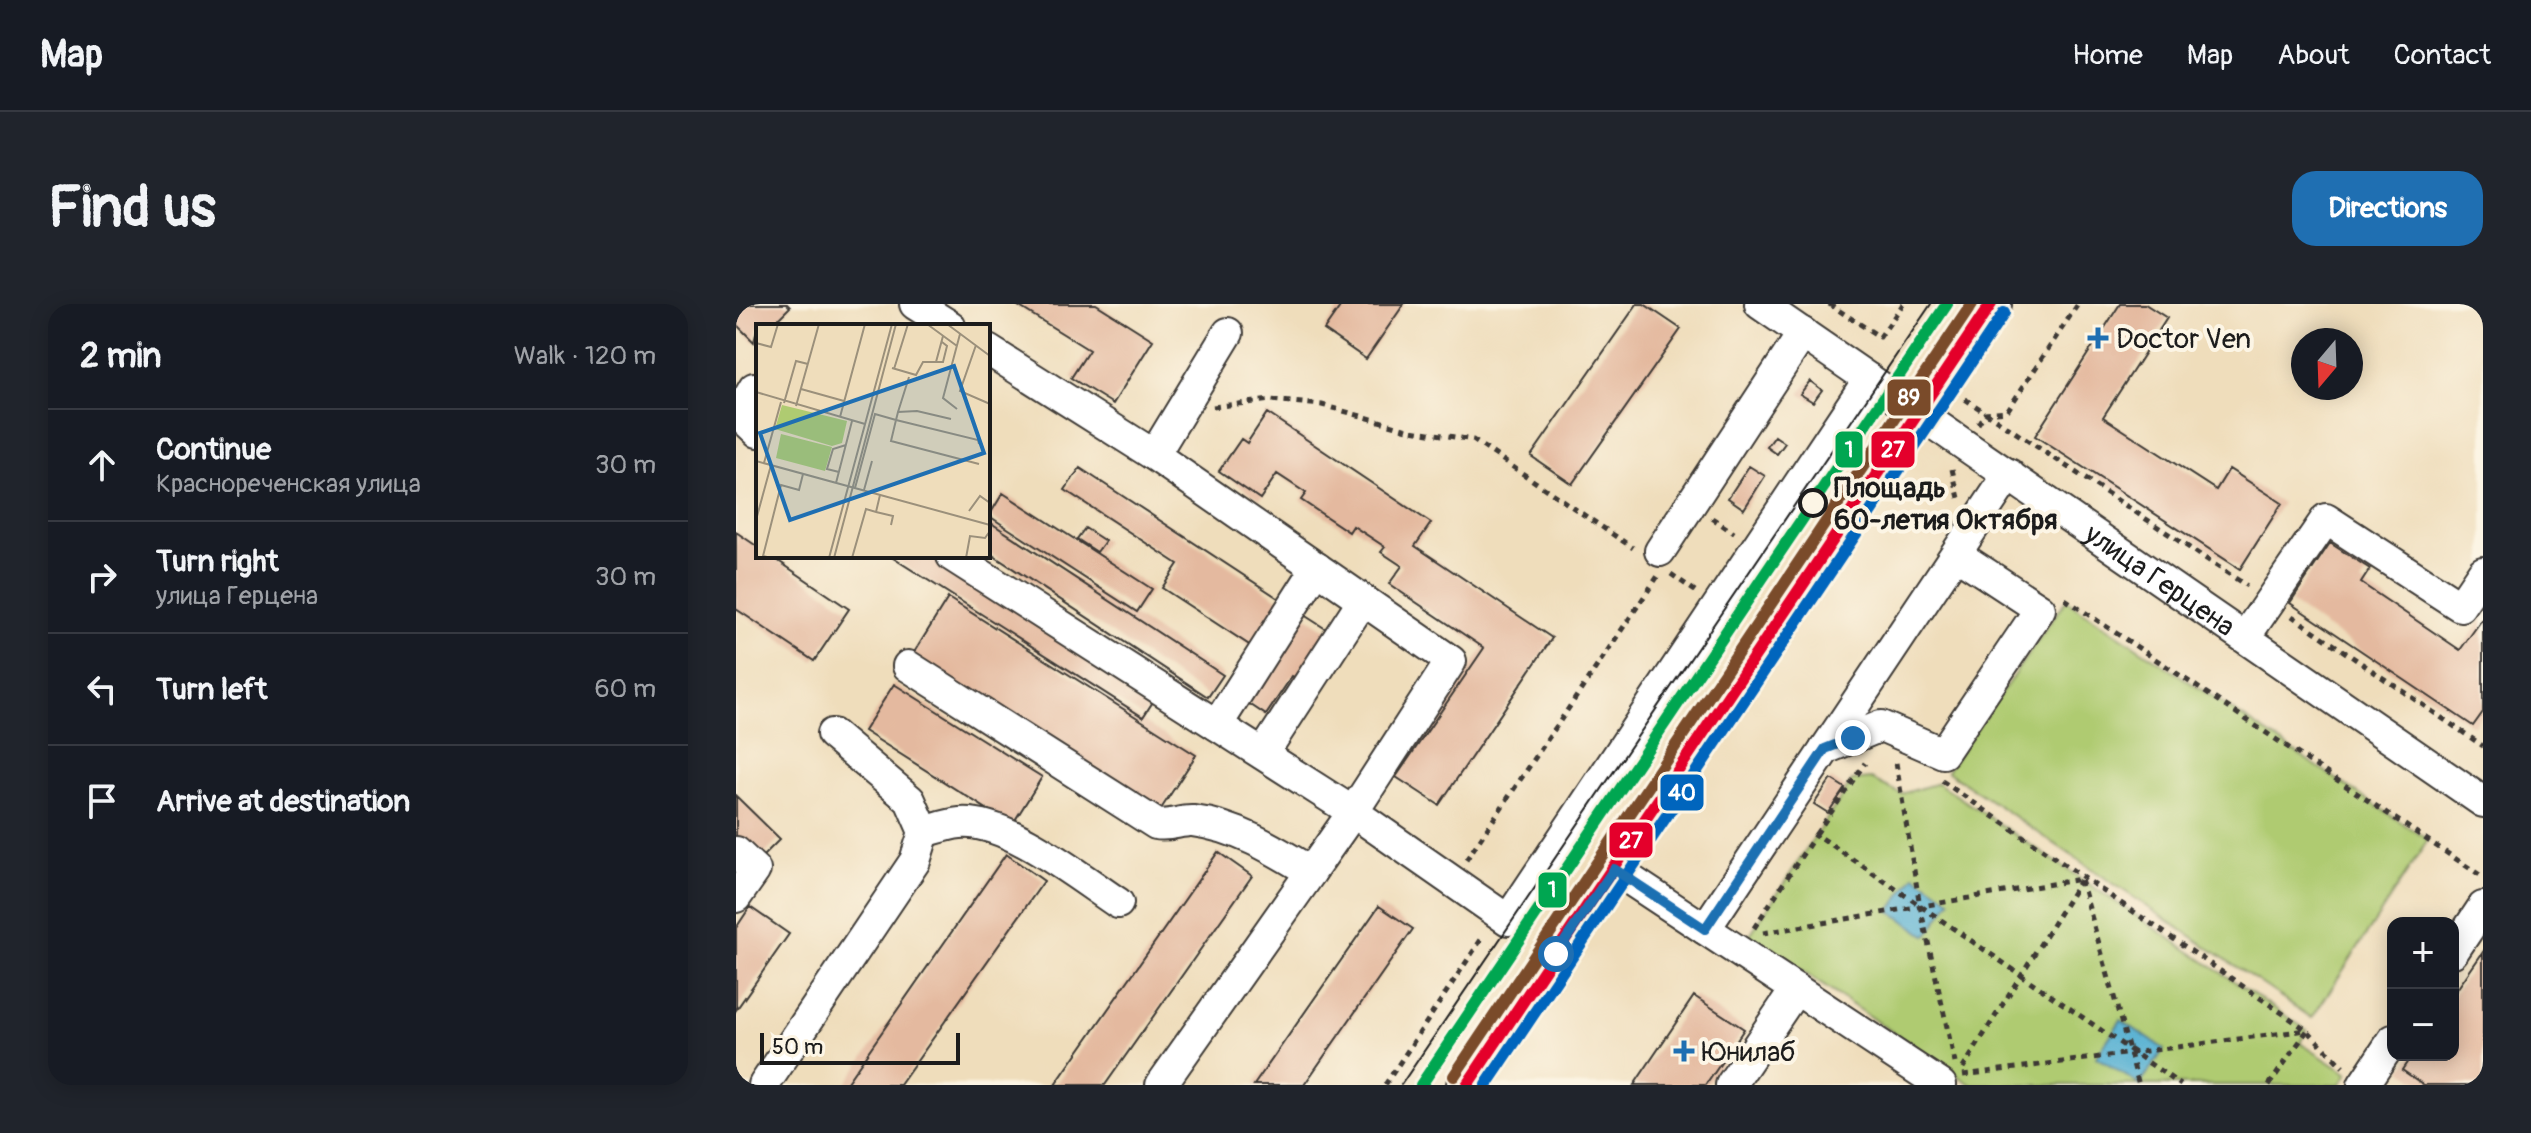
<!DOCTYPE html>
<html lang="en">
<head>
<meta charset="utf-8">
<style>
	:root { --surface:#171b24; --page:#20242c; --text:#f1f3f6; --muted:#9ea1a6; --line:#363941; --accent:#1f6fb2 }
	body { margin:0; font-family:Pangolin,sans-serif; background:var(--page); color:var(--text) }
	.controls { position:absolute; right:24px; bottom:24px; display:grid; overflow:hidden; border-radius:16px; box-shadow:0 4px 20px #0003 }
	.controls button { width:72px; height:72px; display:grid; place-items:center; padding:0; border:0; border-bottom:2px solid var(--line); background:var(--surface); color:var(--text); font:40px sans-serif }
	.compass { position:absolute; left:1555px; top:24px; width:72px; height:72px; border-radius:50%; background:var(--surface); box-shadow:0 4px 20px #0003; rotate:199deg }
	.scale { position:absolute; left:24px; bottom:20px; width:200px; box-sizing:border-box; padding-left:8px; border:4px solid #1c1c1c; border-top:0; font-size:22px; line-height:28px; white-space:nowrap; color:#1c1c1c; -webkit-text-stroke:6px #fcf5e5; paint-order:stroke }
	.stop { position:absolute; width:24px; height:24px; margin:-18px; border:6px solid #1f6fb2; border-radius:50%; background:#fff }
	.stop.end { background:#1f6fb2; border-color:#fff; box-shadow:0 2px 8px #0008 }
	.list { margin:0; padding:0; list-style:none }
	h2 { display:flex; justify-content:space-between; align-items:center; height:104px; margin:0; padding:0 32px; font-size:34px }
	h2 small { font-size:26px; font-weight:400; color:var(--muted) }
	.list li { display:grid; grid-template-columns:52px 1fr auto; gap:24px; align-items:center; box-sizing:border-box; height:112px; padding:0 32px; border-top:2px solid var(--line) }
	.list b { display:block; font-size:30px; white-space:nowrap }
	.list p { margin:0; font-size:26px; white-space:nowrap; color:var(--muted) }
	.list em { font-size:26px; font-style:normal; color:var(--muted) }
	.icon { flex:none; width:44px; height:44px; fill:none; stroke:currentColor; stroke-width:2; stroke-linecap:round; stroke-linejoin:round }
	.map { position:relative; flex:none; width:1747px; height:781px; overflow:hidden; border-radius:24px }
	header { display:flex; align-items:center; gap:48px; box-sizing:border-box; height:112px; padding:0 40px; background:var(--surface); border-bottom:2px solid var(--line) }
	header strong { font-size:38px }
	nav { display:flex; gap:44px; margin-inline-start:auto; font-size:28px }
	.intro { display:flex; align-items:center; justify-content:space-between; box-sizing:border-box; height:192px; padding:0 48px }
	h1 { margin:0; font-size:56px }
	.button { padding:20px 36px; border-radius:24px; background:var(--accent); color:#fff; font-size:28px; font-weight:700 }
	main { display:flex; gap:48px; padding:0 48px }
	aside { flex:1; background:var(--surface); border-radius:24px; box-shadow:0 4px 20px #0003 }
	.map>svg:first-child { display:block }
</style>
</head>
<body>
<header>
<strong>Map</strong>
<nav><a>Home</a><a>Map</a><a>About</a><a>Contact</a></nav>
</header>
<div class="intro"><h1>Find us</h1><a class="button">Directions</a></div>
<main>
<aside>
<h2>2 min<small>Walk · 120 m</small></h2>
<ul class="list">
<li><svg class="icon" aria-label="ahead" viewBox="0 0 24 24"><path d="M12 20V5M6 11l6-6 6 6"/></svg><div><b>Continue</b><p>Краснореченская улица</p></div><em>30 m</em></li>
<li><svg class="icon" aria-label="right" viewBox="0 0 24 24"><path d="M7 20v-9h11M14 6l5 5-5 5"/></svg><div><b>Turn right</b><p>улица Герцена</p></div><em>30 m</em></li>
<li><svg class="icon" aria-label="left" viewBox="0 0 24 24"><path d="M17 20v-9H6M10 6l-5 5 5 5"/></svg><div><b>Turn left</b></div><em>60 m</em></li>
<li><svg class="icon" aria-label="arrive" viewBox="0 0 24 24"><path d="M6 21V4h12l-3 4 3 4H6"/></svg><div><b>Arrive at destination</b></div></li>
</ul>
</aside>
<div class="map">
<svg width="1747" height="781" viewBox="0 0 1747 781">
	<rect width="100%" height="100%" fill="#fcf5e5"/>
	<filter id="ink" filterUnits="userSpaceOnUse"><feTurbulence type="fractalNoise" baseFrequency=".0125" numOctaves="2"/><feDisplacementMap in="SourceGraphic" scale="16" xChannelSelector="R" yChannelSelector="G"/><feConvolveMatrix kernelMatrix="1 2 1 2 8 2 1 2 1" color-interpolation-filters="sRGB"/></filter>
	<filter id="wash" filterUnits="userSpaceOnUse"><feTurbulence type="fractalNoise" baseFrequency=".006" numOctaves="4" result="noise"/><feDisplacementMap in="SourceGraphic" scale="32" xChannelSelector="R" yChannelSelector="G"/><feGaussianBlur stdDeviation="1.8" result="paint"/><feColorMatrix in="noise" values="0 0 0 0 0 0 0 0 0 0 0 0 0 0 0 0 0 1.4 0 .05"/><feComposite in="paint" operator="in"/></filter>
	<g filter="url(#wash)">
		<rect width="100%" height="100%" fill="#efddbb"/>
		<path fill="#afcb71" stroke="#667446" stroke-width="2" d="M1330,296L1692,536L1576,714L1211,467Z
			M1135,475L1165,490L1202,479L1571,726L1564,739L1612,770L1604,781H1236L1013,632L1116,477Z"/>
		<path fill="#56b1d3" stroke="#396678" stroke-width="2" d="M1179,571L1215,596L1191,632L1154,607Z
			M1385,716L1428,745L1404,781L1360,753Z"/>
		<g id="blocks">
			<path fill="#e4b99f" d="M0,0H51L54,3L35,22H22L18,38L0,20Z
				M279,0H360L417,36L377,100L335,74L353,46Z
				M606,0H668L630,55L588,26Z
				M901,0H908L945,25L836,180L795,152Z
				M1384,0H1409L1431,14L1367,113L1480,186L1493,165L1546,199L1504,265L1299,132Z
				M1074,77L1086,86L1077,98L1064,90Z
				M531,109L695,219L679,242L816,334L703,501L660,473L748,344L653,280L666,262L645,248L649,243L617,222L613,228L565,196L570,189L541,170L524,195L483,167L505,135L511,139Z
				M1039,132L1049,139L1041,150L1031,143Z
				M1013,162L1029,172L1008,205L992,194Z
				M344,164L545,296L515,342L426,284L442,260L329,186Z
				M267,189L416,285L401,308L253,212Z
				M252,217L487,371L472,393L252,248Z
				M349,224L369,237L361,248L341,235Z
				M0,228L22,243V252H35L113,305L78,357L0,305Z
				M1594,239L1634,265L1625,279L1724,346L1747,314V408L1737,422L1554,299Z
				M154,252H200L420,393L407,413Z
				M212,294L460,451L423,508L176,352Z
				M568,311L593,327L562,375L556,372L530,411L512,399Z
				M158,380L306,473L276,521L128,427Z
				M1095,475L1109,484L1092,509L1078,500Z
				M0,492L44,535L23,556L0,534Z
				M482,548L516,572L369,781H319Z
				M270,550L308,577L164,781H109Z
				M643,602L677,625L568,781H518Z
				M14,603L53,630L0,706V624Z
				M1747,648V781H1688L1666,766L1676,751H1717V691Z
				M958,692L1008,725L970,781H898Z"/>
		</g>
	</g>
	<g filter="url(#ink)">
		<use href="#blocks" fill-opacity="0" stroke="#3c3934" stroke-width="2"/>
		<g fill="none" stroke-linecap="round" stroke-linejoin="round">
			<g stroke="#3c3934" stroke-width="34">
				<g id="minor">
					<path d="M179,0L214,22"/>
					<path id="s1" d="M1024,0L1747,498"/>
					<path d="M252,46L418,151L715,357L617,508L772,616L1133,75"/>
					<path d="M18,84L8,101L6,113L22,128"/>
					<path d="M418,151L492,29"/>
					<path d="M924,247L1067,29"/>
					<path d="M1509,333L1590,215L1724,302L1747,268"/>
					<path d="M172,362L420,520C434,523 444,516 457,517C500,522 539,546 575,568L617,508L216,252"/>
					<path d="M481,421L581,264"/>
					<path d="M1089,445L1145,422L1207,449L1304,305L1220,250"/>
					<path d="M527,450L627,296"/>
					<path d="M188,528C199,525 212,520 224,519C271,515 343,573 382,599"/>
					<path d="M0,548L19,566L0,593"/>
					<path d="M878,565L1205,781"/>
					<path d="M969,625L1273,170"/>
					<path d="M1717,648L1747,603"/>
					<path d="M28,781L179,557L188,528L174,496L96,430"/>
					<path d="M425,781L575,568"/>
					<path d="M995,781L1060,685"/>
					<path d="M1627,781L1657,736"/>
				</g>
			</g>
			<g stroke="#3c3934" stroke-width="44">
				<path id="major" d="M731,781L1255,0"/>
			</g>
			<path stroke="#3c3934" stroke-width="5" stroke-dasharray="6 6" stroke-linecap="butt" d="M1093,0L1144,33L1167,0
				M1229,95L1511,282
				M477,103L535,96L586,101L675,126L737,136L897,244
				M1242,120L1249,109L1271,107L1342,0
				M1216,165L1223,194
				M976,214L998,229
				M935,270L959,287
				M1329,295L1747,573
				M1556,312L1747,442
				M1160,459L1184,602L1219,759
				M1206,477L1571,726L1607,763
				M1080,530L1129,459
				M730,556L922,272
				M1345,576L1403,781
				M1018,624L1080,530L1445,781
				M1027,629L1345,575L1227,764
				M1227,771L1571,726
				M649,781L748,631
				M1533,781L1571,727"/>
			<use href="#minor" stroke="#fff" stroke-width="30"/>
			<use href="#major" stroke="#fff" stroke-width="40"/>
			<path stroke="#1c1c1c" stroke-width="2" d="M665,781L1195,0"/>
			<g stroke="#fcf5e5" stroke-width="18">
				<path id="bus-1" d="M731,781L1255,0"/>
			</g>
			<g stroke="#fcf5e5" stroke-width="18">
				<path id="bus-2" d="M750,781L1268,9"/>
			</g>
			<g stroke="#fcf5e5" stroke-width="18">
				<path id="bus-3" d="M718,772L1236,0"/>
			</g>
			<use href="#bus-1" stroke="#e4002b" stroke-width="12"/>
			<use href="#bus-2" stroke="#0065bd" stroke-width="12"/>
			<use href="#bus-3" stroke="#7a4b2a" stroke-width="12"/>
			<g stroke="#fcf5e5" stroke-width="18">
				<path id="tram-1" d="M685,781L1211,0"/>
			</g>
			<use href="#tram-1" stroke="#00a651" stroke-width="12"/>
		</g>
	</g>
	<g fill="none" stroke-linecap="round" stroke-linejoin="round" filter="url(#ink)">
		<path stroke="#1f6fb2" stroke-width="10" d="M820,650L878,565L969,625L1089,445L1117,434"/>
	</g>
	<g fill="#1f6fb2" stroke="#fcf5e5" stroke-width="3">
		<path d="M1358 22h8v8h8v8h-8v8h-8v-8h-8v-8h8z"/>
		<path d="M944 735h8v8h8v8h-8v8h-8v-8h-8v-8h8z"/>
	</g>
	<circle fill="#fcf5e5" stroke="#1c1c1c" stroke-width="4" cx="1077" cy="199" r="13"/>
	<g text-anchor="middle" stroke-width="8" stroke-linejoin="round" paint-order="stroke">
		<g font-size="28" fill="#1c1c1c" stroke="#fcf5e5" text-anchor="start">
			<text x="1380" y="44">Doctor Ven</text>
			<text x="966" y="757">Юнилаб</text>
		</g>
		<g font-size="28" font-weight="bold" fill="#1c1c1c" stroke="#fcf5e5" text-anchor="start">
			<text x="1098" y="193">Площадь<tspan x="1098" dy="32">60-летия Октября</tspan></text>
		</g>
		<g font-size="28" fill="#1c1c1c" stroke="#fcf5e5">
			<text dy="10" stroke="none"><textPath href="#s1" startOffset="486">улица Герцена</textPath></text>
		</g>
	</g>
	<g transform="translate(20 20)">
		<rect width="234" height="234" fill="#efddbb"/>
		<path d="M26,81L91,97L86,119L76,122L19,105ZM25,110L76,123L69,147L20,134Z" fill="#afcb71"/>
		<path fill="none" stroke="#9b907b" stroke-width="2" d="M171,0L201,22M191,0L234,32M0,19L15,23L22,0M220,21L204,67L234,80M180,38H187L191,22L186,18M136,44L160,51L167,38H180L187,12M138,45L152,0M45,65L88,77M0,68L109,100M28,79L40,37L52,40M40,82L63,0M201,85L187,74L204,10M142,88L153,53M84,93L109,0M195,95L161,87L142,88L140,96L222,116L223,120M0,137L234,201M8,139L25,78M83,148L71,145L77,125L90,121M80,159L96,97M99,164L119,90L140,96L135,117L223,140M108,166L116,137M213,187L224,172L234,179M120,188L137,192L135,201M0,196L15,141M15,234L7,232L25,161L43,166L47,150M73,234L136,0M78,234L140,0M96,234L110,185L120,188L124,171M210,234L214,212L229,214L234,207"/>
		<path fill="#1f6fb2" fill-opacity="0.15" stroke="#1f6fb2" stroke-width="4" d="M198,42L228,129L34,196L4,109Z"/>
		<rect width="234" height="234" fill="none" stroke="#1c1c1c" stroke-width="4"/>
	</g>
	<g stroke="#fcf5e5" stroke-width="3">
		<rect x="1150" y="74" width="46" height="39" rx="8" fill="#7a4b2a"/>
		<rect x="1134" y="126" width="46" height="39" rx="8" fill="#e4002b"/>
		<rect x="1098" y="126" width="30" height="39" rx="8" fill="#00a651"/>
		<rect x="923" y="469" width="46" height="39" rx="8" fill="#0065bd"/>
		<rect x="872" y="517" width="46" height="38" rx="8" fill="#e4002b"/>
		<rect x="801" y="567" width="31" height="38" rx="8" fill="#00a651"/>
	</g>
	<g font-size="22" text-anchor="middle" font-weight="bold" fill="#fff">
		<text x="1173" y="101">89</text>
		<text x="1157" y="153">27</text>
		<text x="1113" y="153">1</text>
		<text x="946" y="496">40</text>
		<text x="895" y="544">27</text>
		<text x="816" y="593">1</text>
	</g>
</svg>
<div class="controls">
<button>+</button>
<button>−</button>
</div>
<svg class="compass" viewBox="-18 -18 36 36"><path d="M0-13l5 13h-10z" fill="#e53935"/><path d="M0 13l5-13h-10z" fill="#9ea1a6"/></svg>
<div class="scale">50 m</div>
<div class="stop" style="left:820px;top:650px"></div>
<div class="stop end" style="left:1117px;top:434px"></div>
</div>
</main>
</body>
</html>
